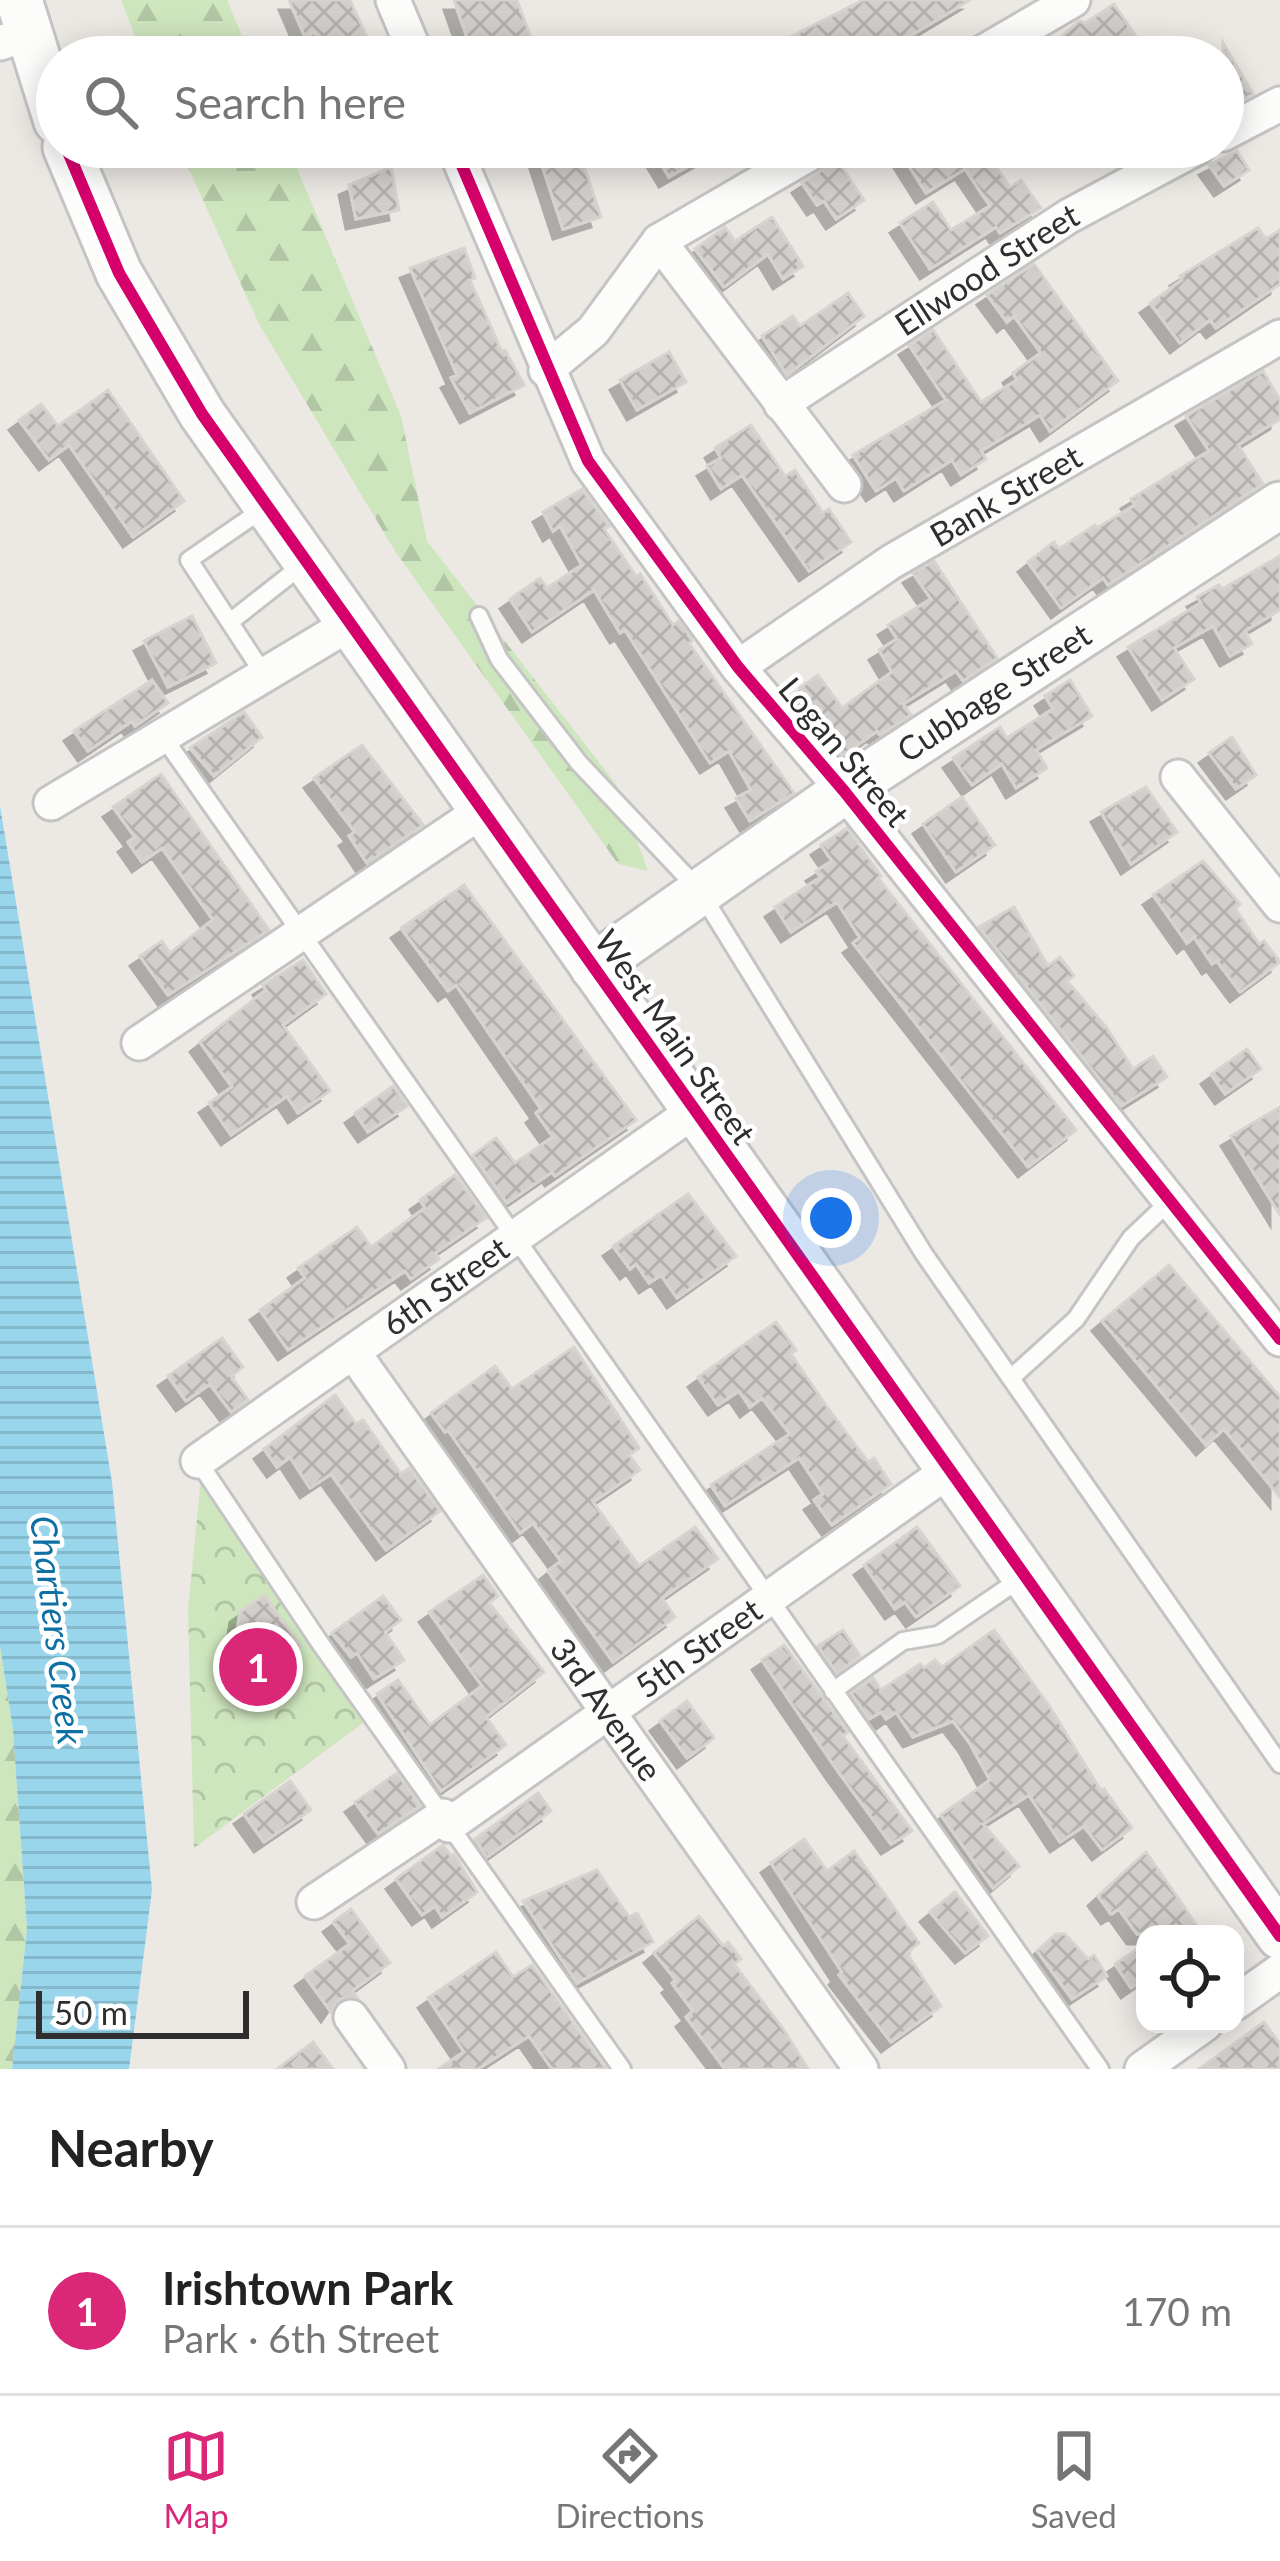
<!DOCTYPE html>
<html lang="en">
<head>
<meta charset="utf-8">
<style>
	:root { --surface:#fff; --page:#f2f2f2; --text:#222; --muted:#767676; --line:#e0e0e0; --accent:#db2777 }
	body { margin:0; font-family:Lato,sans-serif; background:var(--page); color:var(--text) }
	.controls { position:absolute; right:36px; bottom:36px; display:grid; overflow:hidden; border-radius:24px; box-shadow:0 6px 30px #0003 }
	.controls button { width:108px; height:108px; display:grid; place-items:center; padding:0; border:0; border-bottom:3px solid var(--line); background:var(--surface); color:var(--text); font:60px sans-serif }
	.scale { position:absolute; left:36px; bottom:30px; width:213px; box-sizing:border-box; padding-left:12px; border:6px solid #2e2e2e; border-top:0; font-size:33px; line-height:42px; white-space:nowrap; color:#2e2e2e; -webkit-text-stroke:9px #fff; paint-order:stroke }
	.you { position:absolute; left:831px; top:1218px; width:42px; height:42px; margin:-30px; border:9px solid #fff; border-radius:50%; background:#1a73e8; box-shadow:0 0 0 18px #1a73e833 }
	.badge { display:grid; place-items:center; width:78px; height:78px; border-radius:50%; background:var(--accent); color:#fff; font-size:39px; font-weight:700 }
	.pin { position:absolute; translate:-50% -50%; border:6px solid #fff; box-shadow:0 3px 12px #0006 }
	.list { margin:0; padding:0; list-style:none }
	h2 { display:flex; justify-content:space-between; align-items:center; height:156px; margin:0; padding:0 48px; font-size:51px }
	h2 small { font-size:39px; font-weight:400; color:var(--muted) }
	.list li { display:grid; grid-template-columns:78px 1fr auto; gap:36px; align-items:center; box-sizing:border-box; height:168px; padding:0 48px; border-top:3px solid var(--line) }
	.list b { display:block; font-size:45px; white-space:nowrap }
	.list p { margin:0; font-size:39px; white-space:nowrap; color:var(--muted) }
	.list em { font-size:39px; font-style:normal; color:var(--muted) }
	.icon { flex:none; width:66px; height:66px; fill:none; stroke:currentColor; stroke-width:2; stroke-linecap:round; stroke-linejoin:round }
	.map { position:relative; flex:none; width:1280px; height:2069px; overflow:hidden }
	.search { position:absolute; background:var(--surface); box-shadow:0 6px 30px #0003; left:36px; right:36px; top:36px; height:132px; display:flex; align-items:center; gap:30px; box-sizing:border-box; padding:0 42px; border-radius:66px; color:var(--muted); font-size:45px }
	.sheet { height:324px; background:var(--surface) }
	nav { display:flex; justify-content:space-around; align-items:center; box-sizing:border-box; height:168px; border-top:3px solid var(--line); background:var(--surface); font-size:33px; color:var(--muted) }
	nav a { display:grid; justify-items:center; gap:6px }
	nav .on { color:var(--accent) }
	.map>svg:first-child { display:block }
</style>
</head>
<body>
<div class="map">
<svg width="1280" height="2069" viewBox="0 0 1280 2069">
	<defs>
		<pattern id="forest-firs" width="22" height="20" patternUnits="userSpaceOnUse" patternTransform="scale(3)"><rect width="22" height="20" fill="#cee6be"/><path d="M5 1l3.5 6h-7zM16 11l3.5 6h-7z" fill="#b1c6a4"/></pattern>
		<pattern id="park-crowns" width="20" height="18" patternUnits="userSpaceOnUse" patternTransform="scale(3)"><rect width="20" height="18" fill="#cee6be"/><path d="M2 6a3 3 0 1 1 6 0M12 15a3 3 0 1 1 6 0" fill="none" stroke="#b1c6a4"/></pattern>
		<pattern id="water-rules" width="6" height="5" patternUnits="userSpaceOnUse" patternTransform="scale(3)"><rect width="6" height="5" fill="#99d6ec"/><path d="M0 2.5h6" fill="none" stroke="#84b8cb"/></pattern>
		<pattern id="building-cross-hatch" width="8" height="8" patternUnits="userSpaceOnUse" patternTransform="scale(3)"><rect width="8" height="8" fill="#d1cecb"/><path d="M0 0l8 8M0 8l8-8" fill="none" stroke="#b4b1af"/></pattern>
		<filter id="shadow"><feDropShadow dx="-10" dy="10" stdDeviation="0" flood-color="#0004"/></filter>
	</defs>
	<rect width="100%" height="100%" fill="#ece8e4"/>
	<path fill="url(#forest-firs)" d="M121,0H227L251,57H143Z
		M179,147H288L401,416L427,541L616,784L648,871L618,864L395,551L259,324Z
		M0,1646L13,1730L27,1929L12,2069H0Z"/>
	<path fill="url(#park-crowns)" d="M201,1478L363,1723L194,1848L188,1610Z"/>
	<path fill="url(#water-rules)" d="M0,806L112,1482L152,1890L129,2069H12L27,1929L13,1730L0,1646Z"/>
	<path fill="url(#building-cross-hatch)" stroke="#d7d4d0" stroke-width="3" filter="url(#shadow)" d="M289,0H350L376,57H326L315,32L305,37Z
		M454,0H517L538,57H474Z
		M863,0H970L875,57H751Z
		M1114,4L1150,57H1039L1079,21L1085,23Z
		M1223,43L1253,94L1223,110Z
		M536,147H578L601,217L563,229Z
		M651,147H722L669,177Z
		M897,147H999L988,154L1010,187L1021,180L1041,208L1000,233L996,227L930,269L900,223L933,202L951,230L990,206L965,169L926,193Z
		M1237,151L1249,170L1224,186L1209,165Z
		M837,160L864,200L836,219L824,201L817,205L802,183Z
		M391,167L399,210L356,219L349,185Z
		M772,217L803,266L783,279L768,254L724,287L695,249L725,227L735,241Z
		M1258,228L1266,239L1280,230V284L1216,328L1210,320L1180,343L1150,303L1182,280L1180,276Z
		M464,248L475,278L470,280L502,352L505,350L524,385L470,413L451,378L457,375L410,268Z
		M1034,264L1118,381L1050,431L1040,415L981,451L986,459L961,475L952,460L904,491L896,478L876,491L853,455L946,400L909,345L933,330L981,402L1017,380L1013,373L1041,353L1014,316L1007,322L987,295Z
		M848,293L864,316L787,375L762,336L793,316L800,326Z
		M669,352L686,382L637,410L620,380Z
		M1263,371L1280,400V419L1238,445L1263,484L1108,585L1103,578L1061,608L1028,562L1054,542L1059,549L1095,525L1097,528L1135,505L1131,499L1209,451L1186,416Z
		M108,390L184,501L133,537L69,445L49,460L19,420L41,404L58,426Z
		M751,425L785,476L795,470L823,513L829,509L851,542L809,571L742,475L721,489L707,466L721,458L715,448Z
		M582,489L609,526L604,529L636,576L640,574L673,625L679,621L690,636L692,641L689,643L794,793L750,821L736,798L751,790L729,751L710,763L625,630L620,633L594,590L532,632L510,599L540,578L547,588L582,565L560,526L553,531L543,512Z
		M1280,556V610L1245,631L1252,644L1230,656L1213,626L1174,648L1194,679L1162,700L1128,647L1201,603L1197,597L1219,585L1222,589Z
		M934,561L997,658L963,681L956,671L903,704L911,715L880,735L877,731L842,756L821,729L826,725L800,688L818,675L842,708L892,672L879,650L897,639L888,625L931,599L913,573Z
		M192,616L216,663L168,687L144,641Z
		M152,680L168,703L135,726L132,721L88,751L74,731Z
		M1070,680L1092,716L1036,750L1047,768L1016,788L1002,764L972,785L953,758L1000,727L1007,738L1053,709L1045,696Z
		M244,712L262,737L214,776L190,748Z
		M1232,737L1256,775L1236,789L1209,753Z
		M362,745L423,825L367,863L349,836L355,832L314,778Z
		M161,774L269,930L168,995L140,956L162,941L170,953L213,920L162,848L142,862L128,842L135,837L113,807Z
		M1146,787L1177,832L1131,864L1101,812Z
		M962,797L995,845L956,872L923,824Z
		M847,828L881,876L878,878L1076,1130L1028,1167L853,943L860,938L837,902L791,932L775,907L821,877L816,871L832,861L821,845Z
		M1203,861L1240,904L1235,908L1259,944L1264,941L1280,962L1240,992L1217,961L1212,964L1194,937L1187,943L1153,895Z
		M464,885L636,1120L555,1176L552,1172L507,1203L473,1155L496,1138L515,1163L553,1137L536,1113L541,1109L456,985L448,991L401,928Z
		M1014,907L1048,966L1060,957L1074,976L1067,981L1106,1027L1133,1069L1153,1056L1167,1077L1121,1106L979,927Z
		M303,960L326,994L283,1025L330,1091L298,1113L287,1096L231,1135L209,1103L232,1087L200,1042L266,990L263,985Z
		M1247,1049L1261,1069L1225,1094L1211,1074Z
		M393,1086L407,1106L368,1132L355,1113Z
		M1280,1107V1215L1231,1136Z
		M455,1175L486,1218L435,1253L439,1259L411,1279L405,1271L288,1350L260,1310L305,1278L298,1268L357,1227L371,1247L425,1208L420,1200Z
		M688,1194L736,1256L677,1298L661,1275L649,1283L636,1264L630,1269L613,1246Z
		M1169,1265L1280,1397V1497L1224,1429L1206,1445L1102,1321Z
		M776,1322L796,1350L791,1354L827,1407L868,1462L874,1458L891,1484L832,1525L814,1500L823,1494L799,1458L725,1506L711,1485L790,1434L762,1398L750,1407L739,1391L718,1405L698,1377Z
		M222,1338L243,1367L231,1376L248,1400L231,1412L210,1384L186,1401L168,1376Z
		M574,1347L639,1448L629,1455L640,1470L593,1502L639,1566L695,1527L718,1559L662,1598L675,1617L613,1662L548,1571L561,1561L533,1523L520,1533L448,1430L445,1432L431,1413L495,1366L512,1389Z
		M335,1395L356,1424L363,1420L401,1474L409,1468L440,1511L386,1550L331,1474L310,1488L290,1457L277,1467L264,1449Z
		M917,1527L960,1586L916,1617L905,1602L895,1609L864,1565Z
		M483,1575L498,1596L489,1603L544,1672L486,1717L506,1745L441,1791L377,1694L398,1680L430,1725L482,1686L429,1612Z
		M264,1595L301,1646L258,1677L235,1644L240,1612Z
		M383,1596L401,1620L385,1632L404,1660L374,1679L357,1653L351,1657L332,1633Z
		M843,1630L860,1656L837,1673L818,1646Z
		M994,1630L1050,1707L1101,1791L1104,1789L1132,1828L1102,1850L1084,1826L1060,1842L1029,1795L983,1824L1019,1866L993,1888L941,1815L990,1780L969,1742L953,1721L913,1737L896,1712L886,1719L881,1712L869,1719L851,1693L873,1678L881,1690L920,1664L924,1668L935,1660L942,1667Z
		M784,1645L848,1732L843,1736L912,1831L891,1844L837,1770L762,1660Z
		M687,1701L714,1738L687,1758L660,1721Z
		M397,1773L420,1806L378,1834L355,1802Z
		M290,1781L311,1810L264,1842L244,1814Z
		M538,1793L551,1811L487,1857L475,1839Z
		M804,1839L827,1871L854,1851L919,1943L907,1953L941,2006L891,2042L839,1975L842,1972L771,1863Z
		M443,1845L451,1856L454,1854L477,1892L442,1917L435,1906L422,1915L396,1879Z
		M1146,1852L1185,1908L1202,1934H1137L1119,1909L1111,1914L1098,1896Z
		M597,1870L629,1917L637,1913L653,1942L577,1983L523,1901Z
		M955,1892L988,1936L965,1953L930,1912Z
		M351,1909L390,1963L352,1991L357,1997L340,1999L331,2012L305,1976L350,1944L333,1922Z
		M699,1916L723,1946L728,1942L741,1959L734,1964L784,2030L808,2069H725L686,2017L693,2011L672,1983L676,1980L654,1953Z
		M1056,1934H1065L1088,1959L1094,1955L1107,1976L1072,1999L1037,1951Z
		M1145,1944V1978L1131,1988L1115,1964Z
		M496,1952L513,1977L532,1965L606,2069H552L529,2036L478,2069H438L464,2052L428,1998Z
		M1264,2022L1280,2044V2069H1199Z
		M313,2042L333,2069H277Z"/>
	<g fill="none" stroke-linecap="round" stroke-linejoin="round">
		<g stroke="#c5c4c5" stroke-width="22">
			<path id="lane" d="M479,616L499,659L579,763L699,890L924,1254L1280,1764
				M230,622L305,563
				M265,676L189,560L266,507
				M164,738L1100,2069
				M1011,1378L1076,1319L1131,1238L1170,1201
				M198,1461L320,1643L622,2069
				M833,1691L903,1641L938,1635L1023,1577"/>
		</g>
		<g stroke="#c5c4c5" stroke-width="39">
			<g id="street">
				<path d="M393,0L417,57"/>
				<path d="M0,43L30,33"/>
				<path d="M975,57L1073,0"/>
				<path d="M1223,134L1280,104"/>
				<path d="M454,147L588,461L738,667L844,791L1280,1339"/>
				<path d="M659,241L844,485"/>
				<path d="M546,370L593,331L659,241L821,147"/>
				<path id="s1" d="M781,404L1069,216L1198,147"/>
				<path id="s2" d="M738,667L891,562L1280,337"/>
				<path d="M1178,777L1280,905"/>
				<path d="M51,803L351,623"/>
				<path d="M139,1043L483,810"/>
				<path id="s3" d="M353,1352L861,2069"/>
				<path id="s4" d="M198,1461L694,1111"/>
				<path id="s5" d="M449,1825L948,1471"/>
				<path d="M314,1902L443,1816"/>
				<path d="M1235,2003L1280,1971"/>
				<path d="M351,2017L388,2069"/>
				<path d="M1142,2069L1205,2024"/>
			</g>
		</g>
		<g stroke="#c5c4c5" stroke-width="51">
			<g id="secondary">
				<path d="M19,0L57,121"/>
				<path d="M66,147L119,273L202,414L1280,1936"/>
				<path id="s6" d="M593,967L844,791L1280,505"/>
			</g>
		</g>
		<use href="#lane" stroke="#fcfcfb" stroke-width="16"/>
		<use href="#street" stroke="#fcfcfb" stroke-width="33"/>
		<use href="#secondary" stroke="#fcfcfb" stroke-width="45"/>
		<g stroke="#fff" stroke-width="20">
			<path id="cycleway" d="M66,147L119,273L202,414L1280,1936
				M454,147L588,461L738,667L844,791L1280,1339"/>
		</g>
		<use href="#cycleway" stroke="#d6006c" stroke-width="12"/>
	</g>
	<g text-anchor="middle" stroke-width="9" stroke-linejoin="round" paint-order="stroke">
		<g font-size="33" fill="#2e2e2e" stroke="#fff">
			<text dy="12" stroke="none"><textPath href="#s1" startOffset="246">Ellwood Street</textPath></text>
			<text dy="12" stroke="none"><textPath href="#s2" startOffset="318">Bank Street</textPath></text>
			<text dy="12" stroke="none"><textPath href="#s6" startOffset="486">Cubbage Street</textPath></text>
			<text transform="translate(844 752) rotate(50)" y="12">Logan Street</text>
			<text transform="translate(675 1037) rotate(55)" y="12">West Main Street</text>
			<text dy="12" stroke="none"><textPath href="#s4" startOffset="303">6th Street</textPath></text>
			<text dy="12" stroke="none"><textPath href="#s5" startOffset="306">5th Street</textPath></text>
			<text dy="12" stroke="none"><textPath href="#s3" startOffset="438">3rd Avenue</textPath></text>
		</g>
		<g font-size="36" font-style="italic" fill="#0d6fa3" stroke="#fff">
			<text transform="translate(57 1630) rotate(83)" y="13">Chartiers Creek</text>
		</g>
	</g>
</svg>
<div class="controls">
<button><svg class="icon" aria-label="locate" viewBox="0 0 24 24"><circle cx="12" cy="12" r="6"/><path d="M12 2v4M12 18v4M2 12h4M18 12h4"/></svg></button>
</div>
<div class="scale">50 m</div>
<div class="you"></div>
<div class="pin badge" style="left:258px;top:1667px">1</div>
<div class="search"><svg class="icon" aria-label="search" viewBox="0 0 24 24"><circle cx="10" cy="10" r="6"/><path d="M15 15l6 6"/></svg>Search here</div>
</div>
<section class="sheet">
<h2>Nearby<small></small></h2>
<ul class="list">
<li><span class="badge">1</span><div><b>Irishtown Park</b><p>Park · 6th Street</p></div><em>170 m</em></li>
</ul>
</section>
<nav>
<a class="on"><svg class="icon" aria-label="map" viewBox="0 0 24 24"><path d="M3 6l6-2 6 2 6-2v14l-6 2-6-2-6 2zM9 4v14M15 6v14"/></svg>Map</a>
<a><svg class="icon" aria-label="directions" viewBox="0 0 24 24"><path d="M12 3l9 9-9 9-9-9zM9 14v-3h6M13 9l2 2-2 2"/></svg>Directions</a>
<a><svg class="icon" aria-label="saved" viewBox="0 0 24 24"><path d="M7 4h10v16l-5-4-5 4z"/></svg>Saved</a>
</nav>
</body>
</html>
